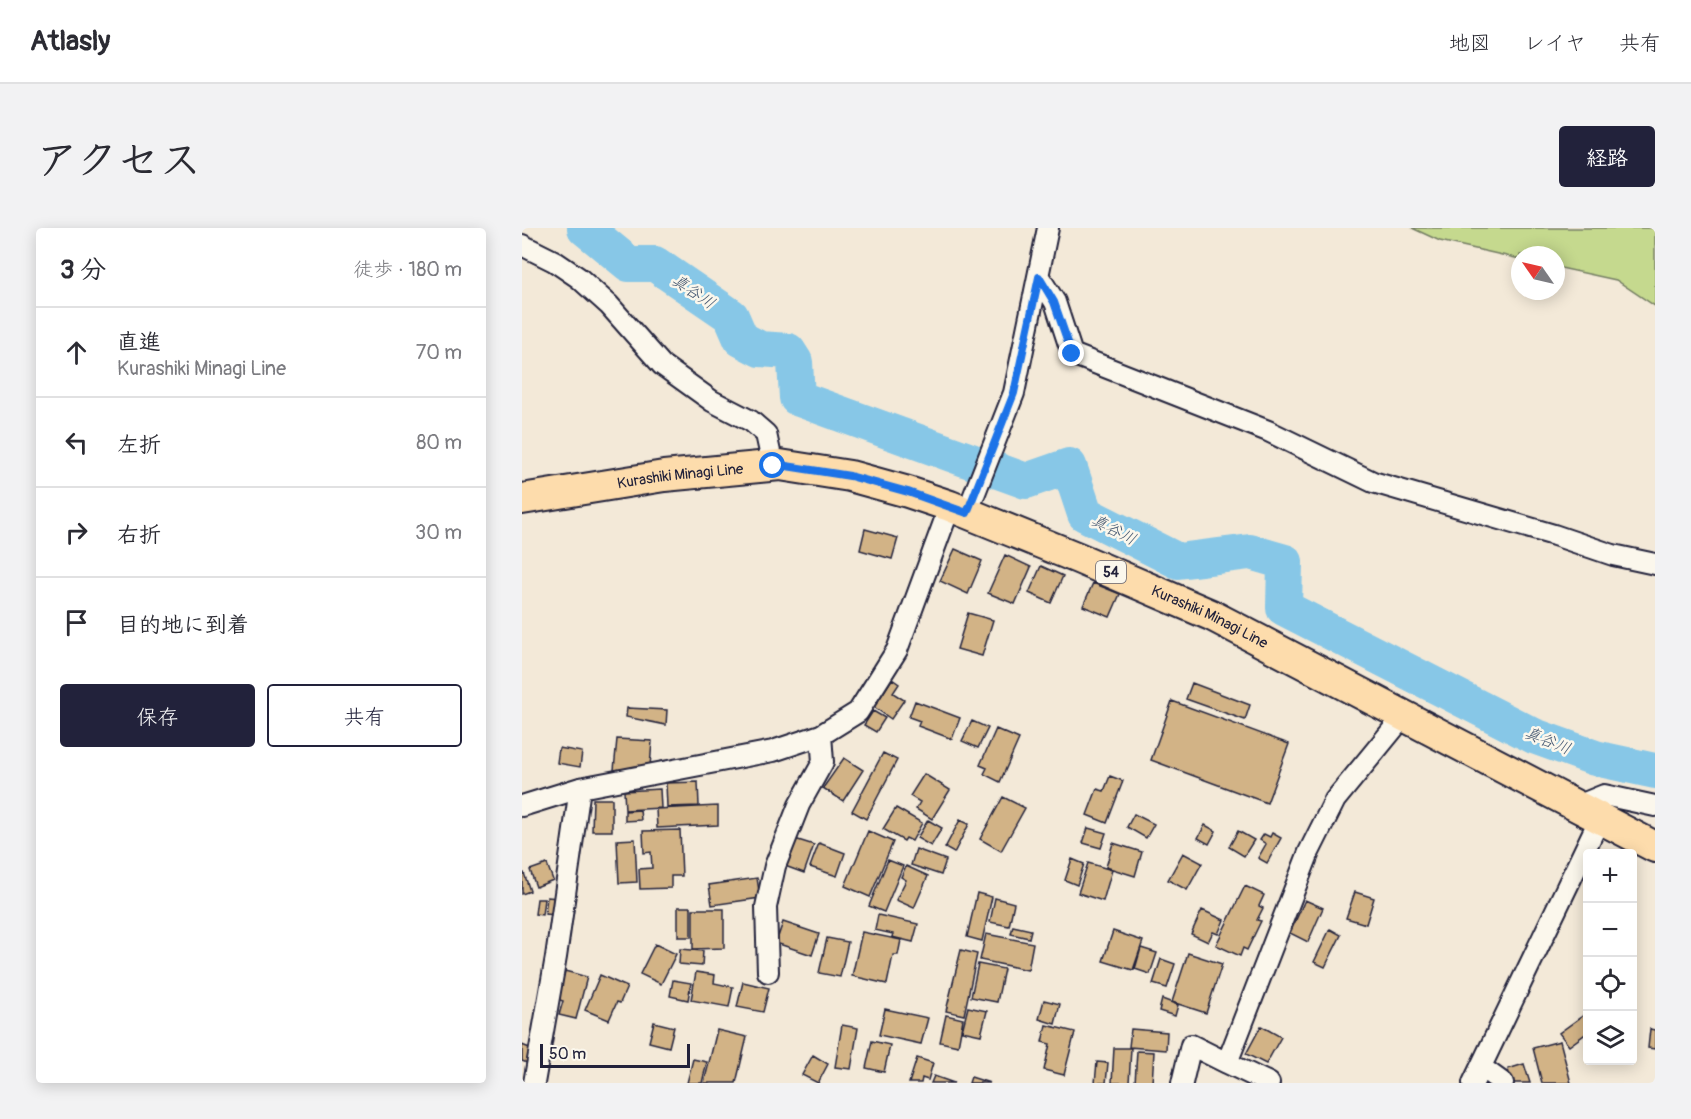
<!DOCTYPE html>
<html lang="ja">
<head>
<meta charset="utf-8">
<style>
	:root { --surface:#fff; --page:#f2f2f3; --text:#2b2b33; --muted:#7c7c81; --line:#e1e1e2; --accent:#22223b }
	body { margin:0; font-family:Pangolin,"Klee One",sans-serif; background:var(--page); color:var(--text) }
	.controls { position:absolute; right:18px; bottom:18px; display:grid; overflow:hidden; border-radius:6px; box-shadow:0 3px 15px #0003 }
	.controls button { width:54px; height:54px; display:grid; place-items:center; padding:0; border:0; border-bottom:2px solid var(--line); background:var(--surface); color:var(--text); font:30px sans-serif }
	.compass { position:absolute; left:989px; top:18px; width:54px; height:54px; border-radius:50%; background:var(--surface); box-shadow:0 3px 15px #0003; rotate:304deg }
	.scale { position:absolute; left:18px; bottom:15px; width:150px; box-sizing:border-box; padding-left:6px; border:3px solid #22223b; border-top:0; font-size:16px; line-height:21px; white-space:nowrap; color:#22223b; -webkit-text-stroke:4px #fbf7ec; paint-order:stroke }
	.stop { position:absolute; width:18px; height:18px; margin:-14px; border:4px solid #1a73e8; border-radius:50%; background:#fff }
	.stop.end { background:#1a73e8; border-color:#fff; box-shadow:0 2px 6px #0008 }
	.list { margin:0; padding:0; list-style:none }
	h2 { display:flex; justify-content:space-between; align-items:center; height:78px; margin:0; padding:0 24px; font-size:26px }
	h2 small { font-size:20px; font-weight:400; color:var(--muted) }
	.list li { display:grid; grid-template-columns:39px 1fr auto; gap:18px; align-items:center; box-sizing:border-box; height:90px; padding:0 24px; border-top:2px solid var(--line) }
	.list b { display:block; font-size:22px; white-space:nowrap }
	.list p { margin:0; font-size:20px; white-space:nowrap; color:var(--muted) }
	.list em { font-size:20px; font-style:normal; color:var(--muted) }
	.actions { display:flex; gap:12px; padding:18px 24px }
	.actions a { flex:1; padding:14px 0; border:2px solid var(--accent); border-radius:6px; text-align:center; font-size:21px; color:var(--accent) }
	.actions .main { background:var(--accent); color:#fff }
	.icon { flex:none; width:33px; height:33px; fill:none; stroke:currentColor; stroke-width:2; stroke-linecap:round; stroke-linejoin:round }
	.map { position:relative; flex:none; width:1133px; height:855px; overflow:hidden; border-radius:6px }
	header { display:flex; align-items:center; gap:36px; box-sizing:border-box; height:84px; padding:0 30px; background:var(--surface); border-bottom:2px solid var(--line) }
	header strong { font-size:28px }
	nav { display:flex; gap:33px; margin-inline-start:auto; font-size:21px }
	.intro { display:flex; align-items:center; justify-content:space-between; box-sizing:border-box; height:144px; padding:0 36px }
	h1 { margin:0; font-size:42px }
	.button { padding:15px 27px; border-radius:6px; background:var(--accent); color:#fff; font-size:21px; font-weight:700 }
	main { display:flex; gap:36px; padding:0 36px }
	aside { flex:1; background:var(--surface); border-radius:6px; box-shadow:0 3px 15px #0003 }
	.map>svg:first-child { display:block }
</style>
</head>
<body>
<header>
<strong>Atlasly</strong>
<nav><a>地図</a><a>レイヤ</a><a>共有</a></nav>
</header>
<div class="intro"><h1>アクセス</h1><a class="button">経路</a></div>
<main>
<aside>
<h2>3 分<small>徒歩 · 180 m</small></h2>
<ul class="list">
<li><svg class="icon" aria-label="ahead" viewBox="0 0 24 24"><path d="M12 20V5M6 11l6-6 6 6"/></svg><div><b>直進</b><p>Kurashiki Minagi Line</p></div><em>70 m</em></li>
<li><svg class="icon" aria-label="left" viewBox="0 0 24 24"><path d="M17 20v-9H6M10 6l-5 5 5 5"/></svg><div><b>左折</b></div><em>80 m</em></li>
<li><svg class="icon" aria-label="right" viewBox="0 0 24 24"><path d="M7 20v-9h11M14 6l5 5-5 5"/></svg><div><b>右折</b></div><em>30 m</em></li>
<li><svg class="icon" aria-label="arrive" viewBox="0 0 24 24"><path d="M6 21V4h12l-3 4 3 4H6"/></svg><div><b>目的地に到着</b></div></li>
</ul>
<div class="actions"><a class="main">保存</a><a>共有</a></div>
</aside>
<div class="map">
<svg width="1133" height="855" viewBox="0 0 1133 855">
	<rect width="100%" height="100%" fill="#f3e9d8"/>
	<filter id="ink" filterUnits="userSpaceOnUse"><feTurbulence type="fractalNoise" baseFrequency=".0167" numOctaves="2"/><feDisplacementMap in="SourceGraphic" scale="12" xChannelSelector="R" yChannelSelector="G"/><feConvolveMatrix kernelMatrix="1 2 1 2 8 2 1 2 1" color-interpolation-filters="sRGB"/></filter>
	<g filter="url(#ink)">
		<path fill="#c5d98e" stroke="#747e64" stroke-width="1.5" d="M890,0H1133V78L1094,52L1034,39V27H998V31L918,13Z"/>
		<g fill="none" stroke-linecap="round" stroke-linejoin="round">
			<path stroke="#87c7e7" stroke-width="36" d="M63,0L107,36H133L209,88L219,111L238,121L266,123L273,134L275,170L504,253L547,238L563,286L656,333L728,324L763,334L762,380L1012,508L1073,530L1133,543"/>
		</g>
		<path fill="#d2b386" stroke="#22223b" stroke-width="1.5" d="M343,301L376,310L370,331L338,322Z
			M433,321L460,333L446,366L418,353Z
			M483,327L509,339L493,376L466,365Z
			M519,338L541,348L529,375L507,365Z
			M571,355L598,366L588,389L561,378Z
			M446,385L471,392L460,428L435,421Z
			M370,451L377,456L371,465L382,472L369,491L352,479Z
			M670,455L728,477L723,492L664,471Z
			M393,473L438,490L430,511L396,498L398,493L387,489Z
			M650,473L767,516L745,575L629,532Z
			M105,480L145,482L144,497L104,489Z
			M351,483L363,490L354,504L342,497Z
			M450,493L466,500L456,520L440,513Z
			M474,501L497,511L478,554L462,546L465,540L458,537Z
			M95,511L130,513L128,539L92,542Z
			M37,520L60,524L58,539L35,535Z
			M361,525L375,532L344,591L330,583Z
			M322,530L341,542L321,573L301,560Z
			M402,546L428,562L410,591L394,581L398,574L388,568Z
			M588,548L601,553L585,595L565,587L575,561L582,563Z
			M176,554L177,578L145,579L144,555Z
			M138,561L139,580L103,582L102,563Z
			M481,569L503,580L479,623L458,611Z
			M71,571H90V603H70Z
			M196,578V597L135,600L134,581Z
			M374,580L400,595L390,613L384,610L382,613L361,601Z
			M118,582L119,592L103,593V583Z
			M612,586L632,596L624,610L605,599Z
			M406,592L420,600L409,618L395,610Z
			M438,592L447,596L432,625L423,620Z
			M683,597L694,603L687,616L676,610Z
			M566,600L584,605L579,620L561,615Z
			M158,602L160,648H149V660L118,661L117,641L130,640L129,624L122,625L121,603Z
			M346,603L371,614L348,669L323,658Z
			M716,603L732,612L722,628L707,619Z
			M750,605L759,610L745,635L736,630L744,616L738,612L742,606L748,609Z
			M113,611L115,654L97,655L95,612Z
			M273,611L292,617L282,645L263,638Z
			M297,615L323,625L315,648L288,639Z
			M591,615L620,624L613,648L584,639Z
			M394,621L424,632L419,647L389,637Z
			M661,625L680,635L665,662L646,652Z
			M550,631L562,636L555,657L543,652Z
			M366,632L381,638L362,684L347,678Z
			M566,635L590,642L581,673L556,665Z
			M25,636L31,652L14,659L8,642Z
			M384,638L406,648L392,680L374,672L384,652L379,649Z
			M2,645L8,663L0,666V646Z
			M235,650L238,670L190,677L187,657Z
			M723,658L742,667L737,678L741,680L735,692L739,693L725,722L721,720L718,728L694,717Z
			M833,664L852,670L844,696L824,690Z
			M455,665L470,669L460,713L445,709Z
			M25,669L37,670L35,687L23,686Z
			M473,670L492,675L487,698L468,694Z
			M15,671H22L20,687L13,686Z
			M783,672L801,680L786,714L768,705Z
			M156,679H169V709H156Z
			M171,681H202V720L171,721Z
			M680,682L702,692L696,706L691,704L686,714L669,706Z
			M356,687L396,696L391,714L370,709L371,706L353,702Z
			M261,694L297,706L290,727L254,715Z
			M491,698L509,702L507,710L489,706Z
			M808,701L819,707L803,739L792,734Z
			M591,703L621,713L611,742L581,733Z
			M340,704L379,712L376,727H371L365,756L330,748Z
			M464,706L511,715L506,742L458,732Z
			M305,710L326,714L318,749L297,745Z
			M133,716L154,726L139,756L118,746Z
			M619,720L635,725L628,746L613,741Z
			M158,721L181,723L180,738L157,736Z
			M439,722L455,726L442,787L424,783Z
			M666,725L700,736L684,785L650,774Z
			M639,731L653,736L645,760L631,756Z
			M456,736L482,741L475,774L449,769Z
			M43,743L65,749L54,791L37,787L41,773L35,771Z
			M174,744L193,747L192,755L211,759L207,779L169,772Z
			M78,747L105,759L98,775L95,774L87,792L63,782Z
			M151,752L169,755L166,772L148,768Z
			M221,754L247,760L241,784L215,779Z
			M640,771L656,777L653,788L637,783Z
			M522,772L538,776L533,796L517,791Z
			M446,779L465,783L459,807L440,803Z
			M363,781L406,790L399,816L357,807Z
			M1066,784V804L1047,818L1037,805Z
			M424,787L441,791L436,818L418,814Z
			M132,794L152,799L147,819L127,814Z
			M320,797L336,800L329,841L313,839Z
			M524,797L553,804L542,847L522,842L528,816L520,814Z
			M739,798L759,809L744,836L724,826Z
			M609,801L645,804L644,822L607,819Z
			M1128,801L1133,802V821L1126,820Z
			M195,802L225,809L214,855H182Z
			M350,813L368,817L362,844L344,840Z
			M1038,813L1049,855H1020L1011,820Z
			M0,817L15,823L10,837L0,833Z
			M592,820H609L607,855H590Z
			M615,823L632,824L630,855H613Z
			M291,827L306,836L296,855L280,847Z
			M395,830L411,835L406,852L400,850L399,855H387Z
			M171,831L185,834L180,855H165Z
			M575,834L586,835L584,855H573Z
			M1002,836L1008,855H989L986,841Z
			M412,848L432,855H409Z
			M449,849L468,855H447Z"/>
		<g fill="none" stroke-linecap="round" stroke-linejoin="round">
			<g stroke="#22223b" stroke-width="24">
				<path id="street" d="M0,17L32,33L57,50L87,77L140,137L190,173L229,193L244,206L251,238
					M517,49L533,74L550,126L746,203L851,254L1032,307L1091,327L1133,336
					M445,285L492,165L526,0
					M0,578L58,560L251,523L299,507L336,484L375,422L428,278
					M1055,578L1082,567L1133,578
					M246,744L244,679L253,638L277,577L301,534L299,507
					M705,835L747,855
					M959,839L981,855
					M12,855L34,729L58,560
					M660,855L669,817L705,835L787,624L813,572L881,489
					M951,855L1078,590"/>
			</g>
			<g stroke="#22223b" stroke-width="34">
				<g id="primary">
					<path id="s1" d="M0,271L142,248L258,237L328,248L386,264L428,278L556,330L689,387L1133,619"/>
				</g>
			</g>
			<use href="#street" stroke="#fbf7ec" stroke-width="20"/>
			<use href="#primary" stroke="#fddcac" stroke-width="30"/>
		</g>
	</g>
	<g fill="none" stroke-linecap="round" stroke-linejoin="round" filter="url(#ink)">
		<path stroke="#1a73e8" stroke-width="8" d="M251,238L258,237L328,248L386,264L445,285L492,165L517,49L532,74L550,126"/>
	</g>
	<g text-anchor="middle" stroke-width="5" stroke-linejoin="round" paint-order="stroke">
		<rect fill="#fbf7ec" stroke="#636270" stroke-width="1.5" x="574" y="333" width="30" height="22" rx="4.5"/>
		<g font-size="14" font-weight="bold" fill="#22223b">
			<text x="589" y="349">54</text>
		</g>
		<g font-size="15" fill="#22223b" stroke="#fbf7ec">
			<text dy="5" stroke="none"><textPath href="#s1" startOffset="160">Kurashiki Minagi Line</textPath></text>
			<text dy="5" stroke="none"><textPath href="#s1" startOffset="718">Kurashiki Minagi Line</textPath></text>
		</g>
		<g font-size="16" font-style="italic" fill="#40546f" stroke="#fbf7ec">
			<text transform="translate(172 63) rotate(34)" y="6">真谷川</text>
			<text transform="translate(592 301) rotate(27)" y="6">真谷川</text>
			<text transform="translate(1026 512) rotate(22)" y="6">真谷川</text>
		</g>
	</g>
</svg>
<div class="controls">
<button>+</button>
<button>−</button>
<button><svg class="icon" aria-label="locate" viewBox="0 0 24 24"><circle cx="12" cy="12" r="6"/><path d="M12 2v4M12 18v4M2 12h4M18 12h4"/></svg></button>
<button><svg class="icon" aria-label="layers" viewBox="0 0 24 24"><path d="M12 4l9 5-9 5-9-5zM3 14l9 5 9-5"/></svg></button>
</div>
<svg class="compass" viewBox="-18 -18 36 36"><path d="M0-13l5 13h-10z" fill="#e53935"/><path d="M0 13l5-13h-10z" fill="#7c7c81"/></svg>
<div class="scale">50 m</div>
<div class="stop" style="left:251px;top:238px"></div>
<div class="stop end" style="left:550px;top:126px"></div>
</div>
</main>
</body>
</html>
